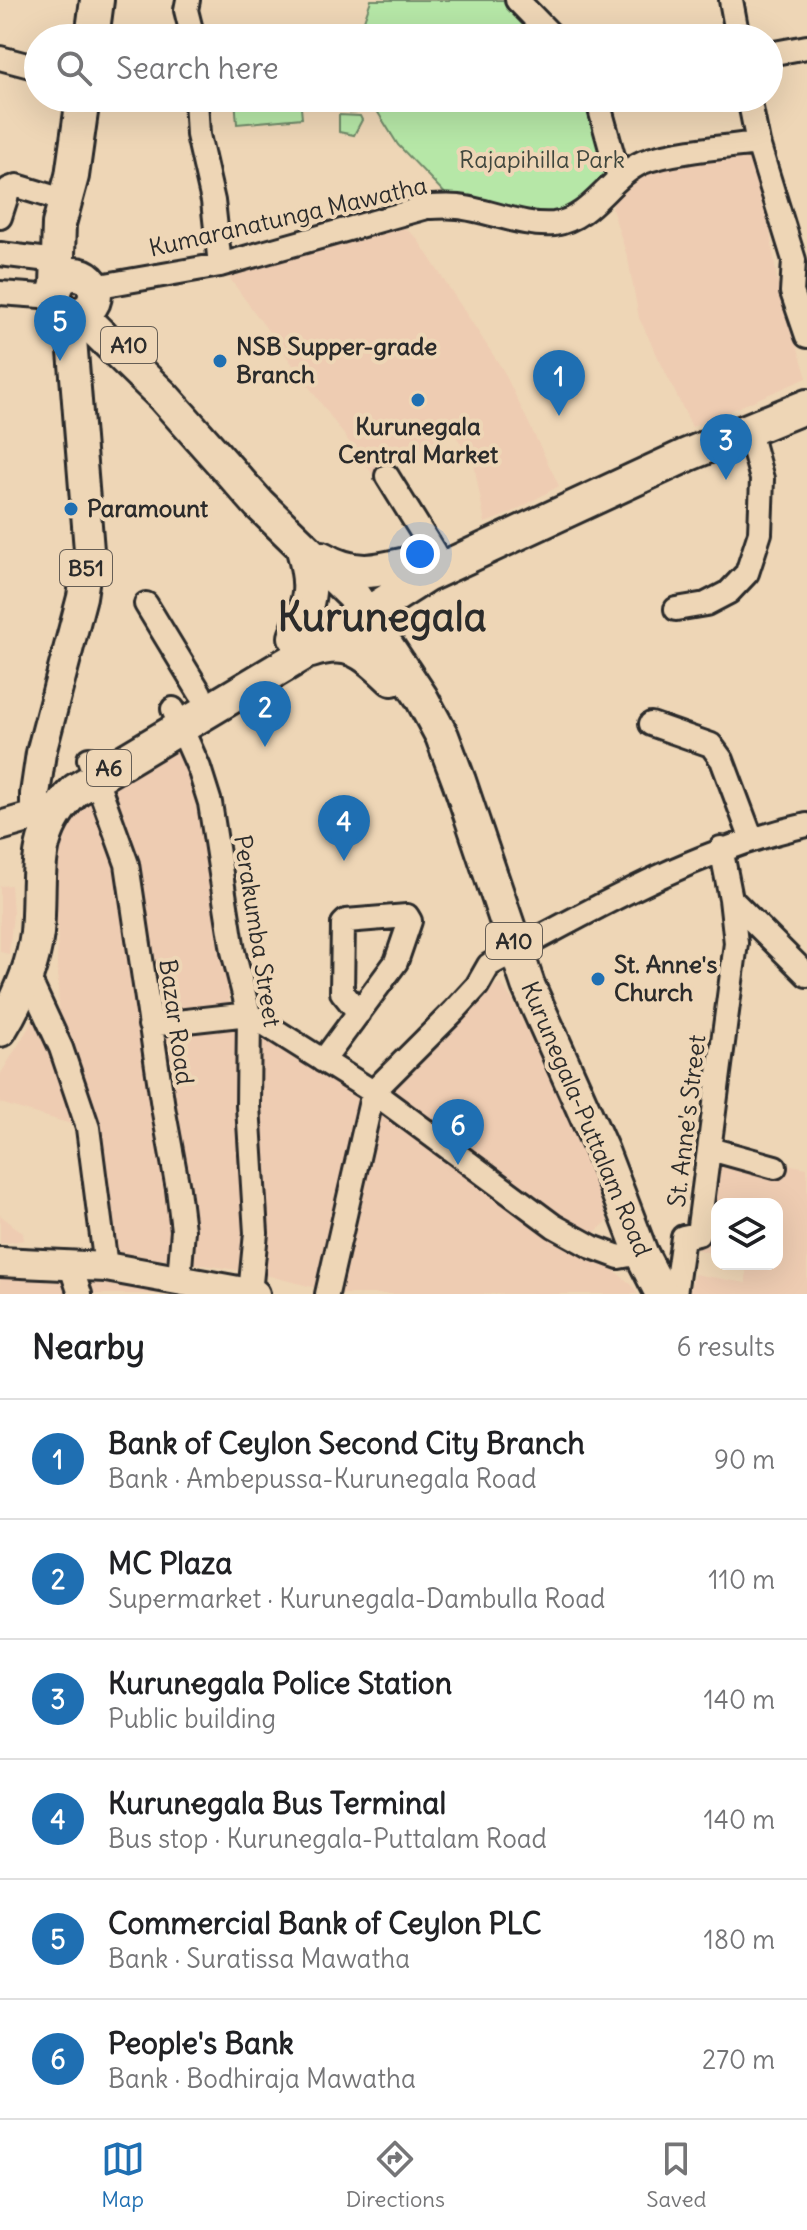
<!DOCTYPE html>
<html lang="en">
<head>
<meta charset="utf-8">
<style>
	:root { --surface:#fff; --page:#f6f6f6; --text:#202124; --muted:#757577; --line:#e0e0e0; --accent:#1f6fb2 }
	body { margin:0; font-family:Delius,sans-serif; background:var(--page); color:var(--text) }
	.controls { position:absolute; right:24px; bottom:24px; display:grid; overflow:hidden; border-radius:16px; box-shadow:0 8px 32px #0002 }
	.controls button { width:72px; height:72px; display:grid; place-items:center; padding:0; border:0; border-bottom:2px solid var(--line); background:var(--surface); color:var(--text); font:40px sans-serif }
	.you { position:absolute; left:420px; top:554px; width:28px; height:28px; margin:-20px; border:6px solid #fff; border-radius:50%; background:#1a73e8; box-shadow:0 0 0 12px #1a73e833 }
	.badge { display:grid; place-items:center; width:52px; height:52px; border-radius:50%; background:var(--accent); color:#fff; font-size:26px; font-weight:700 }
	.pin { position:absolute; translate:-50% -66px; filter:drop-shadow(0 2px 4px #0008) }
	.pin::after { content:''; position:absolute; top:42px; width:28px; height:24px; background:inherit; clip-path:polygon(0 0,100% 0,50% 100%) }
	.list { margin:0; padding:0; list-style:none }
	h2 { display:flex; justify-content:space-between; align-items:center; height:104px; margin:0; padding:0 32px; font-size:34px }
	h2 small { font-size:26px; font-weight:400; color:var(--muted) }
	.list li { display:grid; grid-template-columns:52px 1fr auto; gap:24px; align-items:center; box-sizing:border-box; height:120px; padding:0 32px; border-top:2px solid var(--line) }
	.list b { display:block; font-size:30px; white-space:nowrap }
	.list p { margin:0; font-size:26px; white-space:nowrap; color:var(--muted) }
	.list em { font-size:26px; font-style:normal; color:var(--muted) }
	.icon { flex:none; width:44px; height:44px; fill:none; stroke:currentColor; stroke-width:2; stroke-linecap:round; stroke-linejoin:round }
	.map { position:relative; flex:none; width:807px; height:1294px; overflow:hidden }
	.search { position:absolute; background:var(--surface); box-shadow:0 8px 32px #0002; left:24px; right:24px; top:24px; height:88px; display:flex; align-items:center; gap:20px; box-sizing:border-box; padding:0 28px; border-radius:44px; color:var(--muted); font-size:30px }
	.sheet { height:824px; background:var(--surface) }
	nav { display:flex; justify-content:space-around; align-items:center; box-sizing:border-box; height:112px; border-top:2px solid var(--line); background:var(--surface); font-size:22px; color:var(--muted) }
	nav a { display:grid; justify-items:center; gap:4px }
	nav .on { color:var(--accent) }
	.map>svg:first-child { display:block }
</style>
</head>
<body>
<div class="map">
<svg width="807" height="1294" viewBox="0 0 807 1294">
	<rect width="100%" height="100%" fill="#eed6b6"/>
	<filter id="ink" filterUnits="userSpaceOnUse"><feTurbulence type="fractalNoise" baseFrequency=".0125" numOctaves="2"/><feDisplacementMap in="SourceGraphic" scale="16" xChannelSelector="R" yChannelSelector="G"/><feConvolveMatrix kernelMatrix="1 2 1 2 8 2 1 2 1" color-interpolation-filters="sRGB"/></filter>
	<g filter="url(#ink)">
		<path fill="#eeccb2" d="M758,143L777,280L807,378L692,427L639,318L628,259L612,209L619,178Z
			M392,218L416,237L503,370L559,486L509,514L485,523L474,464L452,430L374,476L220,265Z
			M179,745L202,798L231,1011L249,1014L370,1096L324,1290L258,1273L184,1262L182,1231L169,1246L166,1259L149,1260L116,1254L88,1129L0,1103V1075L38,1012L61,1046L57,965L58,926L54,906V872L57,854L68,822L80,807L108,785Z
			M11,885L13,914L9,954L0,952V886Z
			M501,983L514,1002L588,1164L608,1221L595,1232L576,1230L385,1093L486,989Z
			M379,1105L599,1258L632,1285L638,1294H332Z
			M710,1149L807,1168V1294H689L694,1274L746,1283V1264H777V1204H717V1255L696,1249Z
			M0,1215L23,1233L24,1240L0,1244Z
			M0,1276H68L76,1294H0Z
			M77,1276L164,1286V1294H82Z"/>
		<path fill="#b6e7a7" stroke="#708969" stroke-width="2" d="M371,0H517L554,38H358Z
			M235,98H300L302,118L237,124Z
			M369,98H597L619,178L573,219L458,207L398,145Z
			M339,115L360,116L362,120L354,135L339,132Z"/>
		<g fill="none" stroke-linecap="round" stroke-linejoin="round">
			<g stroke="#2b2b2b" stroke-width="28">
				<path id="minor" d="M188,0L186,10L193,38
					M517,0L554,38
					M731,0L738,38
					M769,54L807,47
					M0,58L38,68
					M196,98L198,135L213,201L220,265
					M597,98L619,178
					M749,98L758,143L794,260L792,292L807,336
					M0,217L9,189L17,186L66,201
					M0,254L57,261
					M94,287L220,265L427,207C437,207 448,206 458,207C488,210 524,227 554,224C592,219 609,177 643,162C671,151 727,147 758,143
					M0,293L55,297
					M387,476L434,552
					M146,604L200,693
					M676,609L706,604L729,592L747,573L760,533L762,479L748,428
					M173,709L199,768L210,803L233,951L249,1014L248,1106L256,1233L250,1293
					M651,724L711,745L722,760L752,840
					M89,759L127,864L163,1107L178,1189L183,1230L179,1280
					M731,899L807,975
					M26,972L61,1048L88,1128L106,1267
					M249,1014L373,1092L554,1226L592,1247L619,1257L641,1253
					M150,1025L249,1014
					M323,1061L396,962L410,921L407,916L346,921L343,924L342,992L359,1013
					M710,1149L775,1167
					M70,1264L80,1294
					M327,1294L373,1092L454,1011L477,986L489,965C591,910 694,850 807,825
					M675,1294L683,1237L698,1234L736,943L731,899L721,848"/>
			</g>
			<g stroke="#2b2b2b" stroke-width="34">
				<path id="major" d="M0,826L35,816V794L41,753L82,597L89,550L70,314
					M0,1262L106,1267L255,1294"/>
			</g>
			<g stroke="#2b2b2b" stroke-width="38">
				<path id="highway" d="M92,38L97,0
					M55 294a20 20 0 1 1 40 0a20 20 0 1 1-40 0Z
					M57,286L59,224L72,176L83,98
					M79,314L163,396L259,504L354,596L421,697L442,736L459,781L528,985L602,1151L641,1253L662,1294
					M322,558C356,578 378,571 414,562
					M295,637C311,598 314,587 302,546
					M311,651C350,638 365,654 392,679
					M0,1030C17,1002 33,966 37,933C42,874 29,835 76,790L305,653L426,576L687,455L807,406"/>
			</g>
			<use href="#minor" stroke="#eed6b6" stroke-width="22"/>
			<use href="#major" stroke="#eed6b6" stroke-width="28"/>
			<use href="#highway" stroke="#eed6b6" stroke-width="32"/>
		</g>
	</g>
	<g fill="#1f6fb2" stroke="#eed6b6" stroke-width="3">
		<circle cx="220" cy="361" r="8"/>
		<circle cx="418" cy="400" r="8"/>
		<circle cx="71" cy="509" r="8"/>
		<circle cx="598" cy="979" r="8"/>
	</g>
	<g text-anchor="middle" stroke-width="8" stroke-linejoin="round" paint-order="stroke">
		<g fill="#eed6b6" stroke="#665e55" stroke-width="2">
			<rect x="101" y="327" width="56" height="36" rx="6"/>
			<rect x="60" y="550" width="52" height="36" rx="6"/>
			<rect x="87" y="750" width="44" height="36" rx="6"/>
			<rect x="486" y="923" width="56" height="36" rx="6"/>
		</g>
		<g font-size="22" font-weight="bold" fill="#2b2b2b">
			<text x="129" y="353">A10</text>
			<text x="86" y="576">B51</text>
			<text x="109" y="776">A6</text>
			<text x="514" y="949">A10</text>
		</g>
		<g font-size="24" fill="#40473e" stroke="#eed6b6">
			<text x="542" y="168">Rajapihilla Park</text>
		</g>
		<g font-size="24" fill="#2b2b2b" stroke="#eed6b6">
			<text transform="translate(288 217) rotate(-13)" y="8">Kumaranatunga Mawatha</text>
			<text transform="translate(257 931) rotate(81)" y="8">Perakumba Street</text>
			<text transform="translate(176 1022) rotate(82)" y="8">Bazar Road</text>
			<text transform="translate(586 1119) rotate(67)" y="8">Kurunegala-Puttalam Road</text>
			<text transform="translate(687 1121) rotate(-83)" y="8">St. Anne's Street</text>
		</g>
		<g font-size="24" font-weight="bold" fill="#2b2b2b" stroke="#eed6b6" text-anchor="start">
			<text x="236" y="355">NSB Supper-grade<tspan x="236" dy="28">Branch</tspan></text>
			<text x="418" y="435" text-anchor="middle">Kurunegala<tspan x="418" dy="28">Central Market</tspan></text>
			<text x="87" y="517">Paramount</text>
			<text x="614" y="973">St. Anne's<tspan x="614" dy="28">Church</tspan></text>
		</g>
		<g font-size="40" font-weight="bold" fill="#2b2b2b" stroke="#eed6b6">
			<text x="382" y="631">Kurunegala</text>
		</g>
	</g>
</svg>
<div class="controls">
<button><svg class="icon" aria-label="layers" viewBox="0 0 24 24"><path d="M12 4l9 5-9 5-9-5zM3 14l9 5 9-5"/></svg></button>
</div>
<div class="you"></div>
<div class="pin badge" style="left:559px;top:416px">1</div>
<div class="pin badge" style="left:265px;top:747px">2</div>
<div class="pin badge" style="left:726px;top:480px">3</div>
<div class="pin badge" style="left:344px;top:861px">4</div>
<div class="pin badge" style="left:60px;top:361px">5</div>
<div class="pin badge" style="left:458px;top:1165px">6</div>
<div class="search"><svg class="icon" aria-label="search" viewBox="0 0 24 24"><circle cx="10" cy="10" r="6"/><path d="M15 15l6 6"/></svg>Search here</div>
</div>
<section class="sheet">
<h2>Nearby<small>6 results</small></h2>
<ul class="list">
<li><span class="badge">1</span><div><b>Bank of Ceylon Second City Branch</b><p>Bank · Ambepussa-Kurunegala Road</p></div><em>90 m</em></li>
<li><span class="badge">2</span><div><b>MC Plaza</b><p>Supermarket · Kurunegala-Dambulla Road</p></div><em>110 m</em></li>
<li><span class="badge">3</span><div><b>Kurunegala Police Station</b><p>Public building</p></div><em>140 m</em></li>
<li><span class="badge">4</span><div><b>Kurunegala Bus Terminal</b><p>Bus stop · Kurunegala-Puttalam Road</p></div><em>140 m</em></li>
<li><span class="badge">5</span><div><b>Commercial Bank of Ceylon PLC</b><p>Bank · Suratissa Mawatha</p></div><em>180 m</em></li>
<li><span class="badge">6</span><div><b>People's Bank</b><p>Bank · Bodhiraja Mawatha</p></div><em>270 m</em></li>
</ul>
</section>
<nav>
<a class="on"><svg class="icon" aria-label="map" viewBox="0 0 24 24"><path d="M3 6l6-2 6 2 6-2v14l-6 2-6-2-6 2zM9 4v14M15 6v14"/></svg>Map</a>
<a><svg class="icon" aria-label="directions" viewBox="0 0 24 24"><path d="M12 3l9 9-9 9-9-9zM9 14v-3h6M13 9l2 2-2 2"/></svg>Directions</a>
<a><svg class="icon" aria-label="saved" viewBox="0 0 24 24"><path d="M7 4h10v16l-5-4-5 4z"/></svg>Saved</a>
</nav>
</body>
</html>
